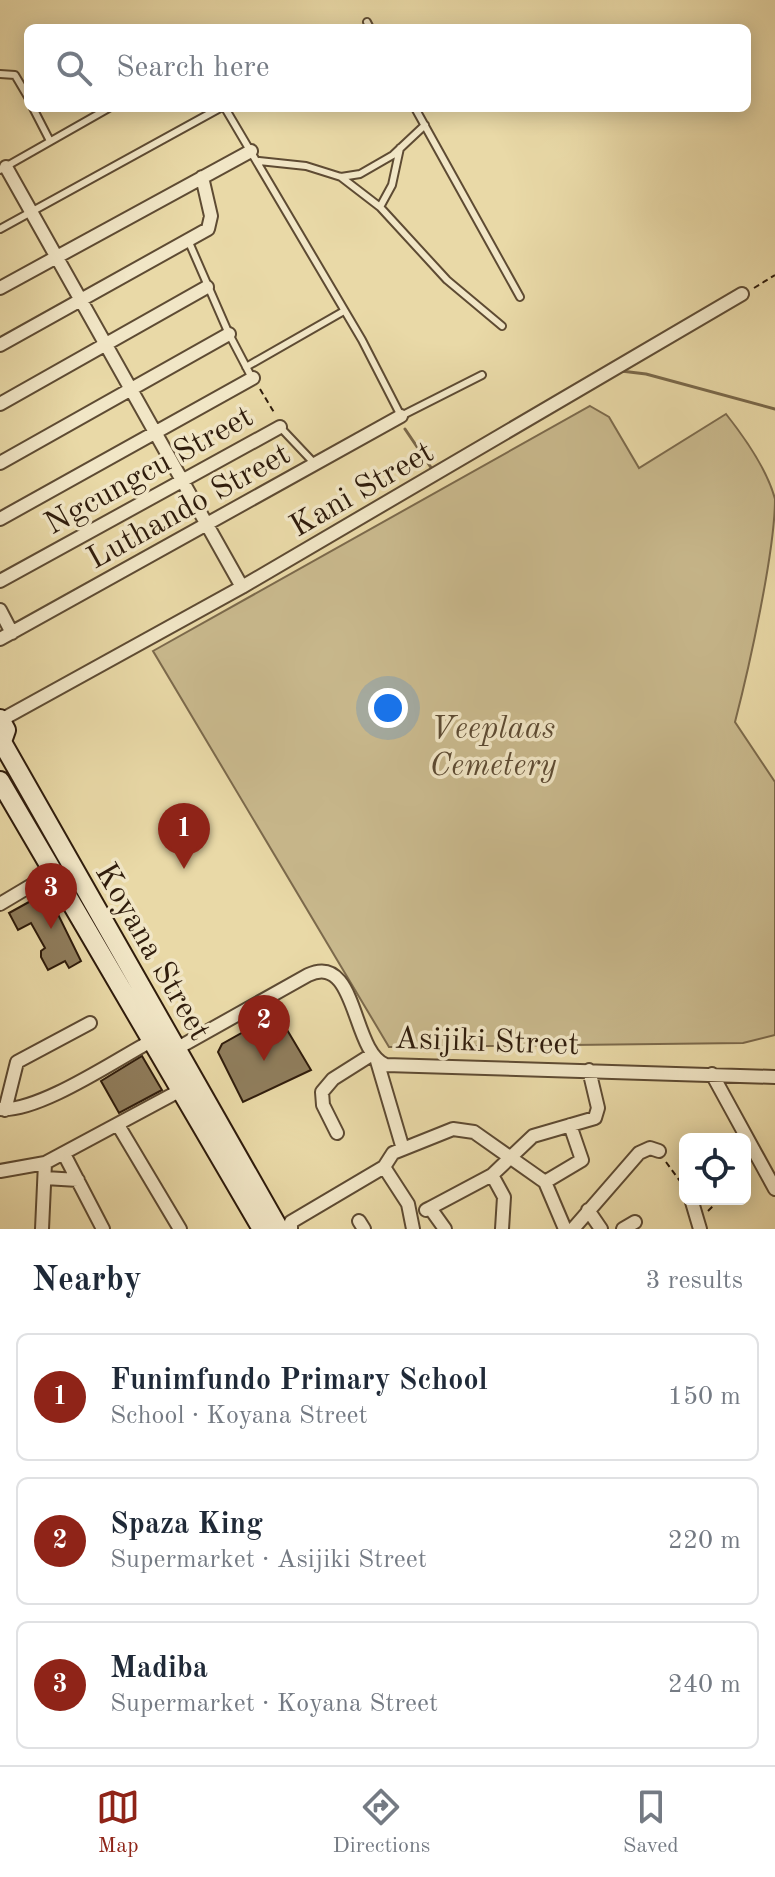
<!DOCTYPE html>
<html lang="en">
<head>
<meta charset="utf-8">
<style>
	:root { --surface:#fff; --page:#f2f2f3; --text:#1f2937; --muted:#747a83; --line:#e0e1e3; --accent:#8f2418 }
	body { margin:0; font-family:"Old Standard TT",serif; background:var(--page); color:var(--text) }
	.controls { position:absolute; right:24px; bottom:24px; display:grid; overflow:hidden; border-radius:12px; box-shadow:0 4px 20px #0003 }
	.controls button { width:72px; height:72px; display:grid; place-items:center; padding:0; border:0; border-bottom:2px solid var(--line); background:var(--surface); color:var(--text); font:40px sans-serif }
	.you { position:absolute; left:388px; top:708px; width:28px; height:28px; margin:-20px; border:6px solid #fff; border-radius:50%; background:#1a73e8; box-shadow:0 0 0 12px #1a73e833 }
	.badge { display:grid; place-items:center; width:52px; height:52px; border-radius:50%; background:var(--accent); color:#fff; font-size:26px; font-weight:700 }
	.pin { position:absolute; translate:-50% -66px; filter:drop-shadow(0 2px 4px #0008) }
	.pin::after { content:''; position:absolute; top:42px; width:28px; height:24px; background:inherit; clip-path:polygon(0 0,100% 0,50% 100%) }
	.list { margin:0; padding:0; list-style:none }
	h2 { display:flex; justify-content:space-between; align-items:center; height:104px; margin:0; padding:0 32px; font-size:34px }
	h2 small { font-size:26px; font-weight:400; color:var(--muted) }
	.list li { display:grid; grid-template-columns:52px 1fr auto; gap:24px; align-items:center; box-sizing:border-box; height:128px; margin:0 16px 16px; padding:0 16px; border:2px solid var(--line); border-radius:12px }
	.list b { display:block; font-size:30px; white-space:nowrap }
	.list p { margin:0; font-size:26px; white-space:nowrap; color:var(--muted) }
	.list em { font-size:26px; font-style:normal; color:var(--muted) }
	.icon { flex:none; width:44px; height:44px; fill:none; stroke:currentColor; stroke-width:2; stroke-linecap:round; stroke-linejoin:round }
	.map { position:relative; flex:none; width:775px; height:1229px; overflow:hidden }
	.search { position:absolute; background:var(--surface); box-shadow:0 4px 20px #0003; left:24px; right:24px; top:24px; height:88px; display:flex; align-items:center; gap:20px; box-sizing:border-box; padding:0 28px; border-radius:12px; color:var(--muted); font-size:30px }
	.sheet { height:536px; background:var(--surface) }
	nav { display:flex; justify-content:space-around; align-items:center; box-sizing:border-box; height:112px; border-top:2px solid var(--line); background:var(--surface); font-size:22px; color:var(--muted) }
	nav a { display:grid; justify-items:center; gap:4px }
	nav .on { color:var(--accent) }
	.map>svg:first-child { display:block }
</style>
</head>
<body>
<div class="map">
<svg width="775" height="1229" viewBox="0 0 775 1229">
	<rect width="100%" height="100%" fill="#e9d9a7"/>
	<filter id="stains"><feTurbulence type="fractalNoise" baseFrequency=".0025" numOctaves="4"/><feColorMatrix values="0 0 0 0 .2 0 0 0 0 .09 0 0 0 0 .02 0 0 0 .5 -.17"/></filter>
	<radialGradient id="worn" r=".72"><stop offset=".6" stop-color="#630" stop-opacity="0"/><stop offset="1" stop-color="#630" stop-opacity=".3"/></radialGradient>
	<path fill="#c9b98d" stroke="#7c6a4c" stroke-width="2" d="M590,406L609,417L639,468L726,414C745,438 767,469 775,499C775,551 749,668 735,722L775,782V1035L743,1043L389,1047L153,651Z"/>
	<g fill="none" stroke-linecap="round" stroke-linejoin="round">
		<path stroke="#796749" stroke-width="3" d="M621,371L646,374L775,409
			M405,429L432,469"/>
	</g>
	<path fill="#907e5d" stroke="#2f1c0c" stroke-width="2" d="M47,892L81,961L69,968L65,961L48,970L41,957V951L45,948L31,923L18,930L9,913Z
		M277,1013L311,1070L243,1102L218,1052L222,1044Z
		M142,1056L162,1090L119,1113L101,1081Z"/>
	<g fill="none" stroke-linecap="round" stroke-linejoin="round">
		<g stroke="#5e4b33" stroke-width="10">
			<path id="lane" d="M367,22L370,28
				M0,74L15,75L28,97
				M33,108L50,141
				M225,108L362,340L401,416L482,375
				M415,108L520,297
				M259,161L306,166L341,177L360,174L393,155L425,125
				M0,170L109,108
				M341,177L380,207L447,280L502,326
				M380,207L392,185L400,148
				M0,229L220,108
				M188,240L229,334L252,378
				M246,367L344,311
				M280,427L314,463"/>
		</g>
		<g stroke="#5e4b33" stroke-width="16">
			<path id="street" d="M6,167L242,587
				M0,288L251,151
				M0,345L208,229L211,216L202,177
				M0,404L207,287
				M0,463L229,334
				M0,519L253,378
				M0,581L280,427
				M0,610L12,633
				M0,639L401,416
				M1,720L242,587L742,294
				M0,904L52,873
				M176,1049L308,975C358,952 351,1052 386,1065L775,1077
				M377,1061L403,1149L393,1153L384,1167L408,1204L413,1229
				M712,1074L775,1189
				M0,1109C38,1113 117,1059 153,1040
				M5,1110L17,1062L90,1023
				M118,1125L180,1229
				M337,1133L323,1105L322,1092L333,1079L371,1055
				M403,1149L453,1129L474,1132L545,1182L565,1229
				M64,1154L103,1229
				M0,1171L45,1163L181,1090
				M492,1175L504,1197L502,1229
				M45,1178L78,1180
				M545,1182L582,1160L570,1125
				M692,1202L700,1229
				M430,1208L492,1175L533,1136L595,1118L598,1108L589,1070
				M426,1210L430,1208L445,1229
				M588,1210L601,1229
				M359,1221L364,1229
				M42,1229L45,1163
				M291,1229V1222L384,1167
				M573,1229L639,1153L650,1148L659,1151
				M623,1229L635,1222"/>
		</g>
		<g stroke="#2f1c0c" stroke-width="22">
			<path id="secondary" d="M0,719L6,730L0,747
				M3,744L279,1229
				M0,781L262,1229"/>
		</g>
		<path stroke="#2f1c0c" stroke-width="2" stroke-dasharray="6 4" stroke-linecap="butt" d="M754,288L775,275
			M260,389L275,414
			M666,1162L685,1188
			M708,1211L720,1199"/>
		<use href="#lane" stroke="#f1e6c6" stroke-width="6"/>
		<use href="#street" stroke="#f1e6c6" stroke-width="12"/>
		<use href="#secondary" stroke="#f1e6c6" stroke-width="18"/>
	</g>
	<g text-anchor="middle" stroke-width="7" stroke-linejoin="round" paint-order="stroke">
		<g font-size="32" fill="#2f1c0c" stroke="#f1e6c6">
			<text transform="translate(148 469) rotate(-29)" y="11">Ngcungcu Street</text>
			<text transform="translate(361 488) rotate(-30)" y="11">Kani Street</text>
			<text transform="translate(188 505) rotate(-29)" y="11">Luthando Street</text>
			<text transform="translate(154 951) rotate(60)" y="11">Koyana Street</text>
			<text transform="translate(487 1040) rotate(2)" y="11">Asijiki Street</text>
		</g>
		<g font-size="32" font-style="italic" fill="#5d4b33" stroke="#f1e6c6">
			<text x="493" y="738">Veeplaas<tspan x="493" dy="37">Cemetery</tspan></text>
		</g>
	</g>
	<rect width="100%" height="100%" filter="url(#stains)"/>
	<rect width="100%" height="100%" fill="url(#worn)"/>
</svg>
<div class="controls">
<button><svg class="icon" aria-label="locate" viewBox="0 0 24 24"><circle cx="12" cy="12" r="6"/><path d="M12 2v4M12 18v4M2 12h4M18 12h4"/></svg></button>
</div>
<div class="you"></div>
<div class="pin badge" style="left:184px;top:869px">1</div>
<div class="pin badge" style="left:264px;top:1061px">2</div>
<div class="pin badge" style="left:51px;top:929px">3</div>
<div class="search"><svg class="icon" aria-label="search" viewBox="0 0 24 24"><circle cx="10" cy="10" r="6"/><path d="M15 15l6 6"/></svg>Search here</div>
</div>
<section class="sheet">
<h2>Nearby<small>3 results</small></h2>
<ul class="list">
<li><span class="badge">1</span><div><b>Funimfundo Primary School</b><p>School · Koyana Street</p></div><em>150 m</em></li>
<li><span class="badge">2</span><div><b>Spaza King</b><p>Supermarket · Asijiki Street</p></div><em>220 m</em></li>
<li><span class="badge">3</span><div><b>Madiba</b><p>Supermarket · Koyana Street</p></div><em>240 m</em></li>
</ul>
</section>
<nav>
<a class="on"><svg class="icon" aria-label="map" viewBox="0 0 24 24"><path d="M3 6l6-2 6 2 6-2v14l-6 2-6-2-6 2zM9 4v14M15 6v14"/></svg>Map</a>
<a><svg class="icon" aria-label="directions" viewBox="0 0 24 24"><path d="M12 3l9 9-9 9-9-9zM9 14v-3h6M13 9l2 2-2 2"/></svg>Directions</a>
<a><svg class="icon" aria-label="saved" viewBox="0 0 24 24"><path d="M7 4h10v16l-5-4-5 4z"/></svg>Saved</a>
</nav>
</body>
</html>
